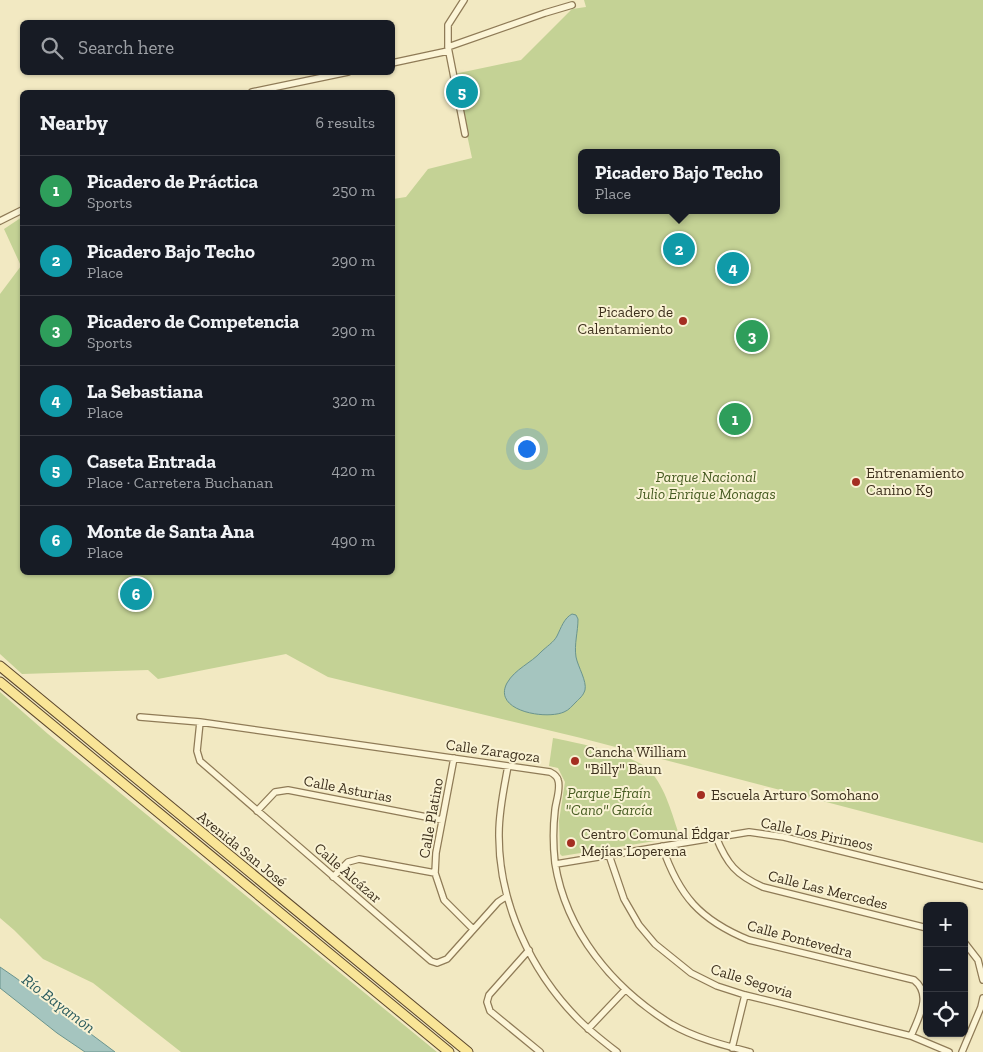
<!DOCTYPE html>
<html lang="en">
<head>
<meta charset="utf-8">
<style>
	:root { --surface:#171b24; --page:#242831; --text:#f1f3f6; --muted:#9ea1a6; --line:#363941; --accent:#2563eb }
	body { margin:0; font-family:"Zilla Slab",serif; background:var(--page); color:var(--text) }
	.controls { position:absolute; right:15px; bottom:15px; display:grid; overflow:hidden; border-radius:8px; box-shadow:0 1px 4px #0004 }
	.controls button { width:45px; height:45px; display:grid; place-items:center; padding:0; border:0; border-bottom:1px solid var(--line); background:var(--surface); color:var(--text); font:25px sans-serif }
	.you { position:absolute; left:526px; top:448px; width:18px; height:18px; margin:-12px; border:4px solid #fff; border-radius:50%; background:#1a73e8; box-shadow:0 0 0 8px #1a73e833 }
	.badge { display:grid; place-items:center; width:32px; height:32px; border-radius:50%; background:var(--accent); color:#fff; font-size:16px; font-weight:700 }
	.pin { position:absolute; translate:-50% -50%; border:2px solid #fff; box-shadow:0 1px 5px #0006 }
	.popup { position:absolute; left:578px; top:149px; width:202px; height:65px; box-sizing:border-box; display:grid; place-content:center; border-radius:8px; background:var(--surface); filter:drop-shadow(0 1px 4px #0005); font-size:16px; white-space:nowrap; color:var(--muted) }
	.popup b { font-size:19px; color:var(--text) }
	.popup::after { content:''; position:absolute; left:50%; top:100%; margin-left:-10px; border:10px solid transparent; border-top-color:var(--surface) }
	.list { margin:0; padding:0; list-style:none }
	h2 { display:flex; justify-content:space-between; align-items:center; height:65px; margin:0; padding:0 20px; font-size:21px }
	h2 small { font-size:16px; font-weight:400; color:var(--muted) }
	.list li { display:grid; grid-template-columns:32px 1fr auto; gap:15px; align-items:center; box-sizing:border-box; height:70px; padding:0 20px; border-top:1px solid var(--line) }
	.list b { display:block; font-size:19px; white-space:nowrap }
	.list p { margin:0; font-size:16px; white-space:nowrap; color:var(--muted) }
	.list em { font-size:16px; font-style:normal; color:var(--muted) }
	.icon { flex:none; width:28px; height:28px; fill:none; stroke:currentColor; stroke-width:2; stroke-linecap:round; stroke-linejoin:round }
	.map { position:relative; flex:none; width:983px; height:1052px; overflow:hidden }
	.search { position:absolute; background:var(--surface); box-shadow:0 1px 4px #0004; left:20px; top:20px; width:375px; height:55px; display:flex; align-items:center; gap:12px; box-sizing:border-box; padding:0 18px; border-radius:8px; color:var(--muted); font-size:19px }
	.panel { position:absolute; background:var(--surface); box-shadow:0 1px 4px #0004; left:20px; top:90px; width:375px; height:485px; border-radius:8px }
	.map>svg:first-child { display:block }
</style>
</head>
<body>
<div class="map">
<svg width="983" height="1052" viewBox="0 0 983 1052">
	<rect width="100%" height="100%" fill="#f2e9c2"/>
	<path fill="#c4d295" fill-rule="evenodd" d="M584,0H983V843L581,738L328,677L286,654L158,679L148,670L22,674L0,654V294L21,266L4,229L22,217V572H392L393,199L406,197L428,169L472,158L454,74L521,60L572,9L586,7ZM582,153H776V210H582Z
		M0,692L48,734L437,1052H181L93,983L43,959L14,930L0,918Z
		M553,738C577,743 633,753 650,771C666,788 672,815 680,837L562,856L560,854L559,821L565,782L558,768L549,766Z"/>
	<path fill="#a5c5bf" stroke="#6a948e" d="M572,614L576,615L578,619C578,632 574,644 576,657C578,667 587,681 585,690C583,696 580,698 576,702C572,706 569,710 564,712C546,720 492,711 507,683C515,669 531,663 541,652C546,647 554,642 557,636C561,628 564,618 572,614Z
		M0,967L16,978L115,1052H85L57,1033L0,988Z"/>
	<g fill="none" stroke-linecap="round" stroke-linejoin="round">
		<g stroke="#8f7b57" stroke-width="8">
			<path id="minor" d="M464,0L448,25V47L465,134
				M448,47L545,13L572,5
				M392,63L448,51
				M252,92L348,72
				M0,221L22,210
				M140,717L200,722L550,772C554,774 557,776 558,780C561,788 556,801 555,810C553,827 553,845 555,863C566,932 613,988 671,1024C695,1038 723,1045 750,1052
				M200,722L197,751L200,761L431,961L437,963L447,959L498,902L507,896
				M454,758L436,853L435,873L444,900L473,929
				M508,766C504,788 499,810 499,833C498,902 531,972 579,1020C591,1032 604,1042 617,1052
				M257,811L275,792L288,790L442,820
				M716,837C727,864 736,875 763,887L927,928
				M662,846C679,896 700,920 749,940L914,980C933,995 918,1018 911,1036
				M609,855L624,899L639,925L655,944L691,973L717,986L745,995L911,1036L949,1052
				M556,864L749,832L784,837L983,886
				M333,877L348,862L359,859L435,873
				M964,942L978,960L983,980
				M529,950L489,995L487,1002L490,1011L540,1052
				M588,1029L625,990
				M732,1048L745,995
				M962,1052L981,1007L983,998"/>
		</g>
		<g stroke="#5c472c" stroke-width="11">
			<path id="primary" d="M0,666L468,1052
				M0,682L449,1052"/>
		</g>
		<use href="#minor" stroke="#fcf5d7" stroke-width="5.5"/>
		<use href="#primary" stroke="#f9e597" stroke-width="9"/>
	</g>
	<g fill="#a42e21" stroke="#f9f2d3" stroke-width="2">
		<circle cx="683" cy="321" r="5"/>
		<circle cx="856" cy="482" r="5"/>
		<circle cx="575" cy="761" r="5"/>
		<circle cx="701" cy="795" r="5"/>
		<circle cx="571" cy="843" r="5"/>
	</g>
	<g text-anchor="middle" stroke-width="4" stroke-linejoin="round" paint-order="stroke">
		<g font-size="15" fill="#3d301d" stroke="#f9f2d3" text-anchor="start">
			<text x="673" y="317" text-anchor="end">Picadero de<tspan x="673" dy="17">Calentamiento</tspan></text>
			<text x="866" y="478">Entrenamiento<tspan x="866" dy="17">Canino K9</tspan></text>
			<text x="585" y="757">Cancha William<tspan x="585" dy="17">"Billy" Baun</tspan></text>
			<text x="711" y="800">Escuela Arturo Somohano</text>
			<text x="581" y="839">Centro Comunal Édgar<tspan x="581" dy="17">Mejías Loperena</tspan></text>
		</g>
		<g font-size="15" font-style="italic" fill="#465b21" stroke="#f9f2d3">
			<text x="706" y="482">Parque Nacional<tspan x="706" dy="17">Julio Enrique Monagas</tspan></text>
			<text x="609" y="798">Parque Efraín<tspan x="609" dy="17">"Cano" García</tspan></text>
		</g>
		<g font-size="15" fill="#3d301d" stroke="#f9f2d3">
			<text transform="translate(493 751) rotate(8)" y="5">Calle Zaragoza</text>
			<text transform="translate(348 789) rotate(11)" y="5">Calle Asturias</text>
			<text transform="translate(431 818) rotate(-80)" y="5">Calle Platino</text>
			<text transform="translate(817 834) rotate(12)" y="5">Calle Los Pirineos</text>
			<text transform="translate(242 849) rotate(39)" y="5">Avenida San José</text>
			<text transform="translate(348 873) rotate(41)" y="5">Calle Alcázar</text>
			<text transform="translate(828 890) rotate(14)" y="5">Calle Las Mercedes</text>
			<text transform="translate(800 939) rotate(15)" y="5">Calle Pontevedra</text>
			<text transform="translate(752 981) rotate(17)" y="5">Calle Segovia</text>
		</g>
		<g font-size="16" font-style="italic" fill="#2b5c5e" stroke="#f9f2d3">
			<text transform="translate(59 1003) rotate(37)" y="6">Río Bayamón</text>
		</g>
	</g>
</svg>
<div class="controls">
<button>+</button>
<button>−</button>
<button><svg class="icon" aria-label="locate" viewBox="0 0 24 24"><circle cx="12" cy="12" r="6"/><path d="M12 2v4M12 18v4M2 12h4M18 12h4"/></svg></button>
</div>
<div class="you"></div>
<div class="pin badge" style="left:735px;top:419px;background:#2e9e5b">1</div>
<div class="pin badge" style="left:679px;top:249px;background:#0f9aa8">2</div>
<div class="popup"><b>Picadero Bajo Techo</b>Place</div>
<div class="pin badge" style="left:752px;top:336px;background:#2e9e5b">3</div>
<div class="pin badge" style="left:733px;top:268px;background:#0f9aa8">4</div>
<div class="pin badge" style="left:462px;top:92px;background:#0f9aa8">5</div>
<div class="pin badge" style="left:136px;top:594px;background:#0f9aa8">6</div>
<div class="search"><svg class="icon" aria-label="search" viewBox="0 0 24 24"><circle cx="10" cy="10" r="6"/><path d="M15 15l6 6"/></svg>Search here</div>
<section class="panel">
<h2>Nearby<small>6 results</small></h2>
<ul class="list">
<li><span class="badge" style="background:#2e9e5b">1</span><div><b>Picadero de Práctica</b><p>Sports</p></div><em>250 m</em></li>
<li><span class="badge" style="background:#0f9aa8">2</span><div><b>Picadero Bajo Techo</b><p>Place</p></div><em>290 m</em></li>
<li><span class="badge" style="background:#2e9e5b">3</span><div><b>Picadero de Competencia</b><p>Sports</p></div><em>290 m</em></li>
<li><span class="badge" style="background:#0f9aa8">4</span><div><b>La Sebastiana</b><p>Place</p></div><em>320 m</em></li>
<li><span class="badge" style="background:#0f9aa8">5</span><div><b>Caseta Entrada</b><p>Place · Carretera Buchanan</p></div><em>420 m</em></li>
<li><span class="badge" style="background:#0f9aa8">6</span><div><b>Monte de Santa Ana</b><p>Place</p></div><em>490 m</em></li>
</ul>
</section>
</div>
</body>
</html>
